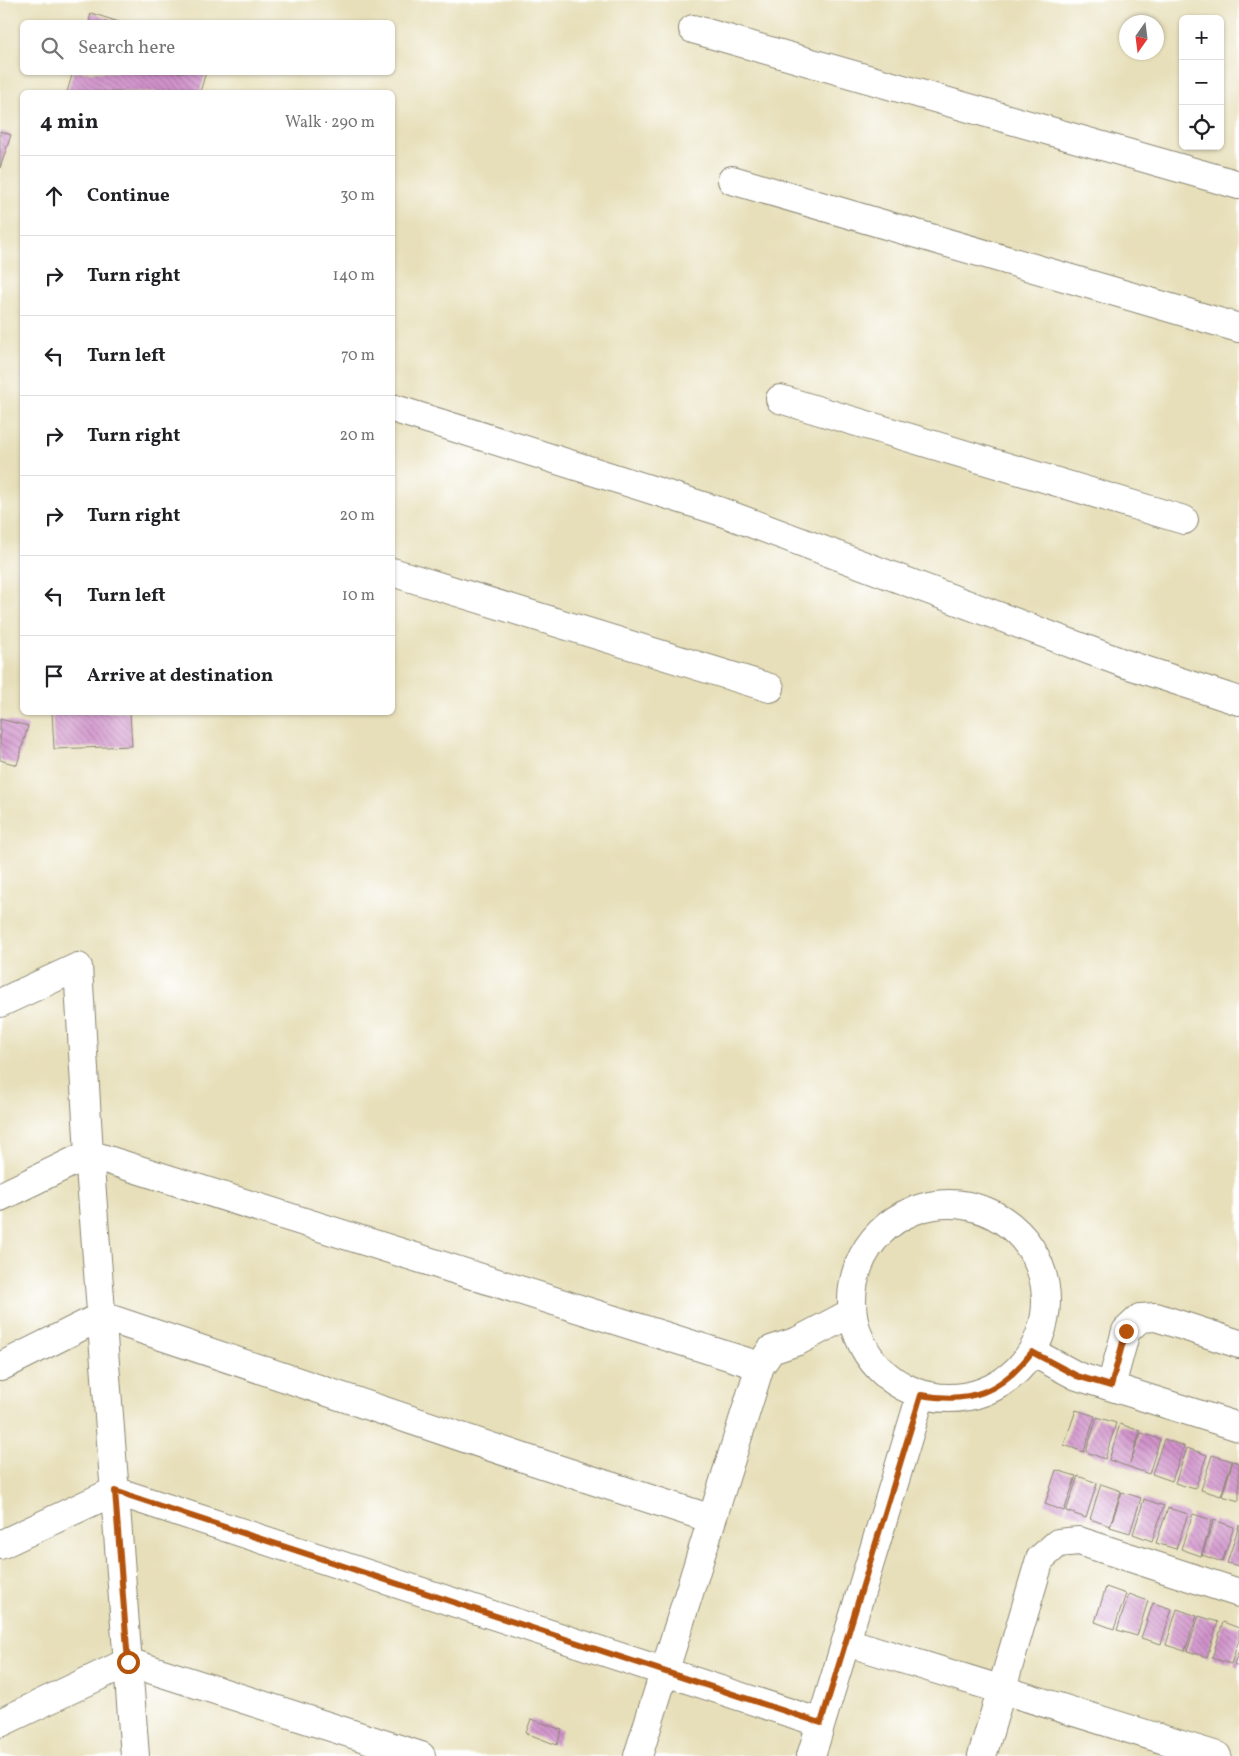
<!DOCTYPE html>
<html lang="en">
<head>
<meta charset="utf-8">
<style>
	:root { --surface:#fff; --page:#f2f2f2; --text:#202124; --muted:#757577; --line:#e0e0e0 }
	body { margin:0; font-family:Vollkorn,serif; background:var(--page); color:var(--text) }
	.controls { position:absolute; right:15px; top:15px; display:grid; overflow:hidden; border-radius:8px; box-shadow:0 1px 4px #0004 }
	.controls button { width:45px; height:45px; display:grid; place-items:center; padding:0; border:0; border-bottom:1px solid var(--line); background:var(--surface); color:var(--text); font:25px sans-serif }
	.compass { position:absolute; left:1119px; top:15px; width:45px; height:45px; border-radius:50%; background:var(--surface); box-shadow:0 1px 4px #0004; rotate:194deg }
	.stop { position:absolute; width:15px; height:15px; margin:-11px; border:4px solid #b45309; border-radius:50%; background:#fff }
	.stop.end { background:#b45309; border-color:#fff; box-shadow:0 1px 5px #0008 }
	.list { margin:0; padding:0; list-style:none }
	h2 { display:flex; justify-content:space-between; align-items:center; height:65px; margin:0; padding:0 20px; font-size:21px }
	h2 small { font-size:16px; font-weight:400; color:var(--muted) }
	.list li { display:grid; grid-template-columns:32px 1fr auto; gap:15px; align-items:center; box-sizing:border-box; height:80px; padding:0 20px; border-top:1px solid var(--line) }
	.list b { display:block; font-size:19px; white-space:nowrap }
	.list em { font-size:16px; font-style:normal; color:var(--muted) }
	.icon { flex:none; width:28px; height:28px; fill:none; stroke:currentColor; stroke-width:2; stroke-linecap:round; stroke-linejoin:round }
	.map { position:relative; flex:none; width:1239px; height:1756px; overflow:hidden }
	.search { position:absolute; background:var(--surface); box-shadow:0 1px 4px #0004; left:20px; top:20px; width:375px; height:55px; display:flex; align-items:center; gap:12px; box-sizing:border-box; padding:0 18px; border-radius:8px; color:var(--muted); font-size:19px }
	.panel { position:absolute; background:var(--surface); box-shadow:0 1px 4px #0004; left:20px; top:90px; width:375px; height:625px; border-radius:8px }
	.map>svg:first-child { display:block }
</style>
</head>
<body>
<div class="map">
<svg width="1239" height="1756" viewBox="0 0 1239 1756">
	<defs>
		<pattern id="building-back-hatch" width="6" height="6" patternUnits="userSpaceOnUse" patternTransform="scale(1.25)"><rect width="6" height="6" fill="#d193cb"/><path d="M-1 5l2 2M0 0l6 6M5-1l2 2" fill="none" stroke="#aa78a5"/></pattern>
	</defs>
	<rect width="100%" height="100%" fill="#fff"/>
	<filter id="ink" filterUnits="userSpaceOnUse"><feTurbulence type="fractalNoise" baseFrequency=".02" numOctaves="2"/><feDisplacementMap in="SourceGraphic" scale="10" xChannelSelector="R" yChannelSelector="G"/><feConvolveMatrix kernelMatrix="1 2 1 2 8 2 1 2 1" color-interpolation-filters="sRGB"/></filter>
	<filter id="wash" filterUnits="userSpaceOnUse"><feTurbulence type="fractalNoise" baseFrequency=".0096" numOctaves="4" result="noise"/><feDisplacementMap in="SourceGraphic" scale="20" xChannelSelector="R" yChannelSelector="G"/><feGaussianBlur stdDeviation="1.12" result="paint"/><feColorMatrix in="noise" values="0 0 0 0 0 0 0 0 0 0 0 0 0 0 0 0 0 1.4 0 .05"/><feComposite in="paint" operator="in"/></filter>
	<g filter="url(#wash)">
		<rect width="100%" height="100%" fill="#e7dfb9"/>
		<g id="blocks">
			<path fill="url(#building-back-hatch)" d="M91,13L119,22H89Z
				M73,72H206L200,92H67Z
				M0,131L11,135L0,168Z
				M52,712H130L132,746L54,749Z
				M0,719L28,726L17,765L0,760Z
				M1076,1410L1095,1416L1084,1452L1064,1445Z
				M1097,1417L1116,1423L1105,1459L1086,1452Z
				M1120,1424L1140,1431L1130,1463L1141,1433L1160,1439L1149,1474L1109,1460Z
				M1164,1439L1184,1446L1172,1481L1152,1474Z
				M1187,1448L1207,1455L1195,1489L1175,1483Z
				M1212,1455L1232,1461L1221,1496L1201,1490Z
				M1233,1461L1239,1463V1501L1222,1496Z
				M1056,1470L1076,1476L1064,1511L1045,1504Z
				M1078,1476L1097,1483L1086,1518L1066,1511Z
				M1101,1484L1121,1491L1110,1526L1090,1519Z
				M1122,1492L1141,1498L1130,1533L1110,1527Z
				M1144,1499L1164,1506L1152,1541L1133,1534Z
				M1168,1508L1188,1514L1176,1549L1156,1543Z
				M1193,1514L1212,1520L1201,1556L1181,1549Z
				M1214,1520L1234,1527L1222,1562L1202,1555Z
				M1239,1525V1566L1227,1563Z
				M1106,1587L1126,1594L1114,1629L1095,1622Z
				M1129,1594L1148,1601L1137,1636L1117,1630Z
				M1153,1603L1172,1609L1161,1644L1141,1638Z
				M1177,1609L1197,1616L1185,1651L1166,1645Z
				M1199,1616L1218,1622L1207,1657L1187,1651Z
				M1223,1622L1239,1628V1640L1231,1664L1212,1658Z
				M1239,1650V1667L1234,1665Z
				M531,1719L562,1730L557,1745L526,1733Z"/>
		</g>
	</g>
	<g filter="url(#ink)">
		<use href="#blocks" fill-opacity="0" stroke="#898572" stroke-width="1"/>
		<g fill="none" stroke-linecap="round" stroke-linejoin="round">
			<g stroke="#898572" stroke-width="30">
				<path id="minor" d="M693,29L1239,185
					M732,180L1239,328
					M780,399L1184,520
					M392,408L719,511L1123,663L1239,701
					M392,572L770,688
					M0,1003L78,967L89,1154L135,1756
					M0,1197L89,1154L760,1366
					M852 1301a97 97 0 1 1 194 0a97 97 0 1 1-194 0Z
					M1032,1352L1077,1376L1239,1427
					M0,1367L102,1316L527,1459L712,1519
					M1111,1386L1126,1331L1140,1318L1156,1317L1239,1344
					M0,1545L115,1491L821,1723
					M847,1642L1217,1756
					M0,1723L128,1662L421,1756
					M638,1756L760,1366L771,1350L798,1341L851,1313
					M811,1756L921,1395
					M982,1756L1040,1559L1058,1543L1079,1541L1239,1593"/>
			</g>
			<use href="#minor" stroke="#fff" stroke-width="28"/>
		</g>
	</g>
	<g fill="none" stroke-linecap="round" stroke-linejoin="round" filter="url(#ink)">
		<path stroke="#b45309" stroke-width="6" d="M128,1662L115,1491L821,1723L921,1395C971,1404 1001,1392 1032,1352L1077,1376L1111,1386L1126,1331"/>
	</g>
</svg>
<div class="controls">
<button>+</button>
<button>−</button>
<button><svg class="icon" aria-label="locate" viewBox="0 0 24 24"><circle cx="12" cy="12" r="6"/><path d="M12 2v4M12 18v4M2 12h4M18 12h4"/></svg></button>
</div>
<svg class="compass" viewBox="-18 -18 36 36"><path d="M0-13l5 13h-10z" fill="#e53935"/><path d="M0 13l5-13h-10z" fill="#757577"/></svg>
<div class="stop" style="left:128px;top:1662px"></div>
<div class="stop end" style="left:1126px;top:1331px"></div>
<div class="search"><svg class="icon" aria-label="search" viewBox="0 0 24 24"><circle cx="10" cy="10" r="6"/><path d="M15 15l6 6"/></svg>Search here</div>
<section class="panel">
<h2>4 min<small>Walk · 290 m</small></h2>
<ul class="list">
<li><svg class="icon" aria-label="ahead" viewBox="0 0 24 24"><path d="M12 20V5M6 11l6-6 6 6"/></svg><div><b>Continue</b></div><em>30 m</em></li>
<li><svg class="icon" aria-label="right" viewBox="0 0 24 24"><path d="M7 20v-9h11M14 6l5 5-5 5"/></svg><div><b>Turn right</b></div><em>140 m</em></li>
<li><svg class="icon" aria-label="left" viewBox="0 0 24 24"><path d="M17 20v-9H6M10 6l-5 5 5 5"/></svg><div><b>Turn left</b></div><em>70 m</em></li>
<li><svg class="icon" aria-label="right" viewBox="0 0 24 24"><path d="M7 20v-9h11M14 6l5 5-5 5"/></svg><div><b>Turn right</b></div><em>20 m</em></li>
<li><svg class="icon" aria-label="right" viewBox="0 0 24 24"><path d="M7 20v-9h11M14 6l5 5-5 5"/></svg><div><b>Turn right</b></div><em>20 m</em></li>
<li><svg class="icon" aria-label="left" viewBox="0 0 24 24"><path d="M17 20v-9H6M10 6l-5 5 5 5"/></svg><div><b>Turn left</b></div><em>10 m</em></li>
<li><svg class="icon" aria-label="arrive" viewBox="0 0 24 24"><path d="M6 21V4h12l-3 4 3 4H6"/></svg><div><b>Arrive at destination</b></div></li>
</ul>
</section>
</div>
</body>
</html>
